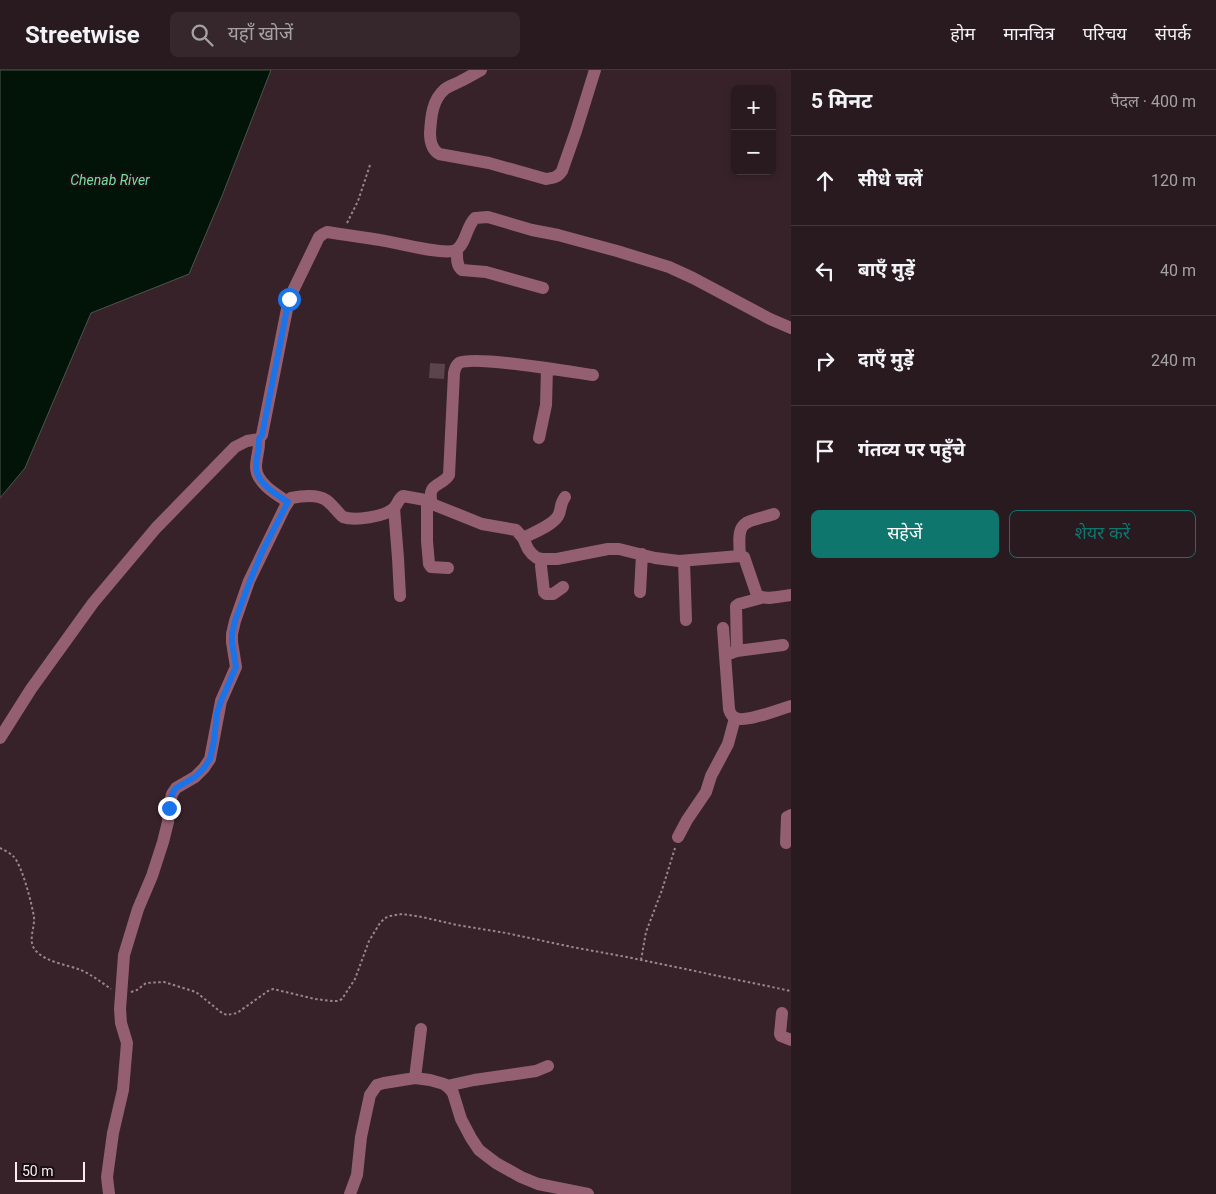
<!DOCTYPE html>
<html lang="hi">
<head>
<meta charset="utf-8">
<style>
	:root { --surface:#291a1f; --page:#35272c; --text:#f1f3f6; --muted:#a5a1a4; --line:#45383d; --accent:#0f766e }
	body { margin:0; font-family:Roboto,"Noto Sans Devanagari",sans-serif; background:var(--page); color:var(--text) }
	.controls { position:absolute; right:15px; top:15px; display:grid; overflow:hidden; border-radius:8px; box-shadow:0 2px 8px #0003 }
	.controls button { width:45px; height:45px; display:grid; place-items:center; padding:0; border:0; border-bottom:1px solid var(--line); background:var(--surface); color:var(--text); font:25px sans-serif }
	.scale { position:absolute; left:15px; bottom:12px; width:70px; box-sizing:border-box; padding-left:5px; border:2px solid #faebef; border-top:0; font-size:14px; line-height:18px; white-space:nowrap; color:#faebef; -webkit-text-stroke:4px #180f12; paint-order:stroke }
	.stop { position:absolute; width:15px; height:15px; margin:-11px; border:4px solid #1a73e8; border-radius:50%; background:#fff }
	.stop.end { background:#1a73e8; border-color:#fff; box-shadow:0 1px 5px #0008 }
	.list { margin:0; padding:0; list-style:none }
	h2 { display:flex; justify-content:space-between; align-items:center; height:65px; margin:0; padding:0 20px; font-size:21px }
	h2 small { font-size:16px; font-weight:400; color:var(--muted) }
	.list li { display:grid; grid-template-columns:32px 1fr auto; gap:15px; align-items:center; box-sizing:border-box; height:90px; padding:0 20px; border-top:1px solid var(--line) }
	.list b { display:block; font-size:19px; white-space:nowrap }
	.list em { font-size:16px; font-style:normal; color:var(--muted) }
	.actions { display:flex; gap:10px; padding:15px 20px }
	.actions a { flex:1; padding:11px 0; border:1px solid var(--accent); border-radius:8px; text-align:center; font-size:18px; color:var(--accent) }
	.actions .main { background:var(--accent); color:#fff }
	.icon { flex:none; width:28px; height:28px; fill:none; stroke:currentColor; stroke-width:2; stroke-linecap:round; stroke-linejoin:round }
	.map { position:relative; flex:none; width:791px; height:1124px; overflow:hidden }
	header { display:flex; align-items:center; gap:30px; box-sizing:border-box; height:70px; padding:0 25px; background:var(--surface); border-bottom:1px solid var(--line) }
	header strong { font-size:24px }
	nav { display:flex; gap:28px; margin-inline-start:auto; font-size:18px }
	.search { width:350px; height:45px; background:var(--page); display:flex; align-items:center; gap:12px; box-sizing:border-box; padding:0 18px; border-radius:8px; color:var(--muted); font-size:19px }
	main { display:flex }
	aside { flex:1; background:var(--surface) }
	.map>svg:first-child { display:block }
</style>
</head>
<body>
<header>
<strong>Streetwise</strong>
<div class="search"><svg class="icon" aria-label="search" viewBox="0 0 24 24"><circle cx="10" cy="10" r="6"/><path d="M15 15l6 6"/></svg>यहाँ खोजें</div>
<nav><a>होम</a><a>मानचित्र</a><a>परिचय</a><a>संपर्क</a></nav>
</header>
<main>
<div class="map">
<svg width="791" height="1124" viewBox="0 0 791 1124">
	<rect width="100%" height="100%" fill="#372229"/>
	<path fill="#011407" stroke="#4c544d" d="M0,0H271L222,126L189,204L91,243L25,398L0,428Z"/>
	<path fill="#5c444c" d="M430,293L445,294L444,309L429,308Z"/>
	<g fill="none" stroke-linecap="round" stroke-linejoin="round">
		<path stroke="#98868b" stroke-width="2" stroke-dasharray="2.5 2.5" stroke-linecap="butt" d="M347,153L358,131L370,95
			M0,778C4,780 10,783 13,786C22,794 32,835 34,847C35,859 27,871 36,881C46,892 68,895 81,900C92,905 101,912 111,919
			M641,890L646,862L662,820L675,778
			M131,922L137,920L146,913L164,912L196,922L222,943L227,945L237,943L268,921L273,919L315,929L332,931H338L342,929L355,909L369,871L380,853L385,848L390,846L402,844L422,847L457,855L506,863L572,877L632,888L791,921"/>
		<path stroke="#935f71" stroke-width="12" d="M481,0C474,4 467,8 459,12C455,14 449,16 445,19C432,30 431,47 430,63C430,71 431,79 439,84L489,93L546,109C554,108 558,107 562,101L576,61L595,0
			M457,180C457,187 456,196 462,200L486,202L543,218
			M593,305C572,302 473,285 459,293C455,296 455,299 454,303L449,405C442,417 426,412 432,434L482,454L516,460L523,468L528,479L532,484L537,488L542,489H557L608,479H619L655,488L679,491L740,486L744,487L757,525C766,531 781,526 791,525
			M539,368L546,335L547,298
			M259,369C260,379 256,387 256,397C256,413 277,425 288,432
			M427,430V471L429,494L431,497L448,498
			M394,438L398,488L400,526
			M523,468C533,463 553,455 558,446C562,439 559,435 565,427
			M740,486C737,449 742,454 774,444
			M542,489L541,496L544,522L546,524H553L563,517
			M684,491L686,550
			M640,522L642,484
			M723,558L729,639C730,643 731,646 736,648C745,653 780,639 791,636
			M737,581L736,536L739,534L761,528
			M729,584L737,581L783,575
			M0,668L31,619L93,533L156,458L235,377L247,371L259,369L262,365L289,229L319,167L323,164L327,162C345,165 362,167 380,170C394,172 445,186 456,180C466,174 466,157 475,148L488,147L532,160L558,165L617,181L669,197L693,208L770,249L791,258
			M678,767L687,750L706,722L711,706L728,674L735,648
			M786,773L787,747L791,745
			M782,943L780,964L781,966L791,970
			M415,1008L421,959
			M447,1016L474,1010L536,1001L548,996
			M109,1124L107,1107L113,1063L123,1020L127,973L121,953L120,939L124,885L138,839L152,806L163,772L168,752L169,738L172,724L176,718L195,707L204,698L210,689L221,631L236,597L232,572V564L235,551L249,511L285,437L291,428C301,426 317,424 326,430C333,435 337,442 343,447C354,451 385,447 394,438C398,434 398,429 403,426L431,431
			M350,1124L357,1105L361,1067L370,1025L377,1015L384,1013L415,1008L430,1010L444,1014L449,1018L453,1023L461,1049L471,1068L479,1080L496,1093L521,1107L538,1114L588,1124"/>
	</g>
	<g fill="none" stroke-linecap="round" stroke-linejoin="round">
		<path stroke="#1a73e8" stroke-width="6" d="M169,738L172,724L176,718L195,707L204,698L210,689L214,671L217,643L221,631L236,597L232,572V564L235,551L250,511L262,482L288,432C277,425 256,413 256,397C256,387 260,379 259,369L262,365L266,345L289,229"/>
	</g>
	<g text-anchor="middle" stroke-width="4.5" stroke-linejoin="round" paint-order="stroke">
		<g font-size="14" font-style="italic" fill="#79dda0" stroke="#180f12">
			<text x="110" y="115">Chenab River</text>
		</g>
	</g>
</svg>
<div class="controls">
<button>+</button>
<button>−</button>
</div>
<div class="scale">50 m</div>
<div class="stop" style="left:289px;top:229px"></div>
<div class="stop end" style="left:169px;top:738px"></div>
</div>
<aside>
<h2>5 मिनट<small>पैदल · 400 m</small></h2>
<ul class="list">
<li><svg class="icon" aria-label="ahead" viewBox="0 0 24 24"><path d="M12 20V5M6 11l6-6 6 6"/></svg><div><b>सीधे चलें</b></div><em>120 m</em></li>
<li><svg class="icon" aria-label="left" viewBox="0 0 24 24"><path d="M17 20v-9H6M10 6l-5 5 5 5"/></svg><div><b>बाएँ मुड़ें</b></div><em>40 m</em></li>
<li><svg class="icon" aria-label="right" viewBox="0 0 24 24"><path d="M7 20v-9h11M14 6l5 5-5 5"/></svg><div><b>दाएँ मुड़ें</b></div><em>240 m</em></li>
<li><svg class="icon" aria-label="arrive" viewBox="0 0 24 24"><path d="M6 21V4h12l-3 4 3 4H6"/></svg><div><b>गंतव्य पर पहुँचे</b></div></li>
</ul>
<div class="actions"><a class="main">सहेजें</a><a>शेयर करें</a></div>
</aside>
</main>
</body>
</html>
